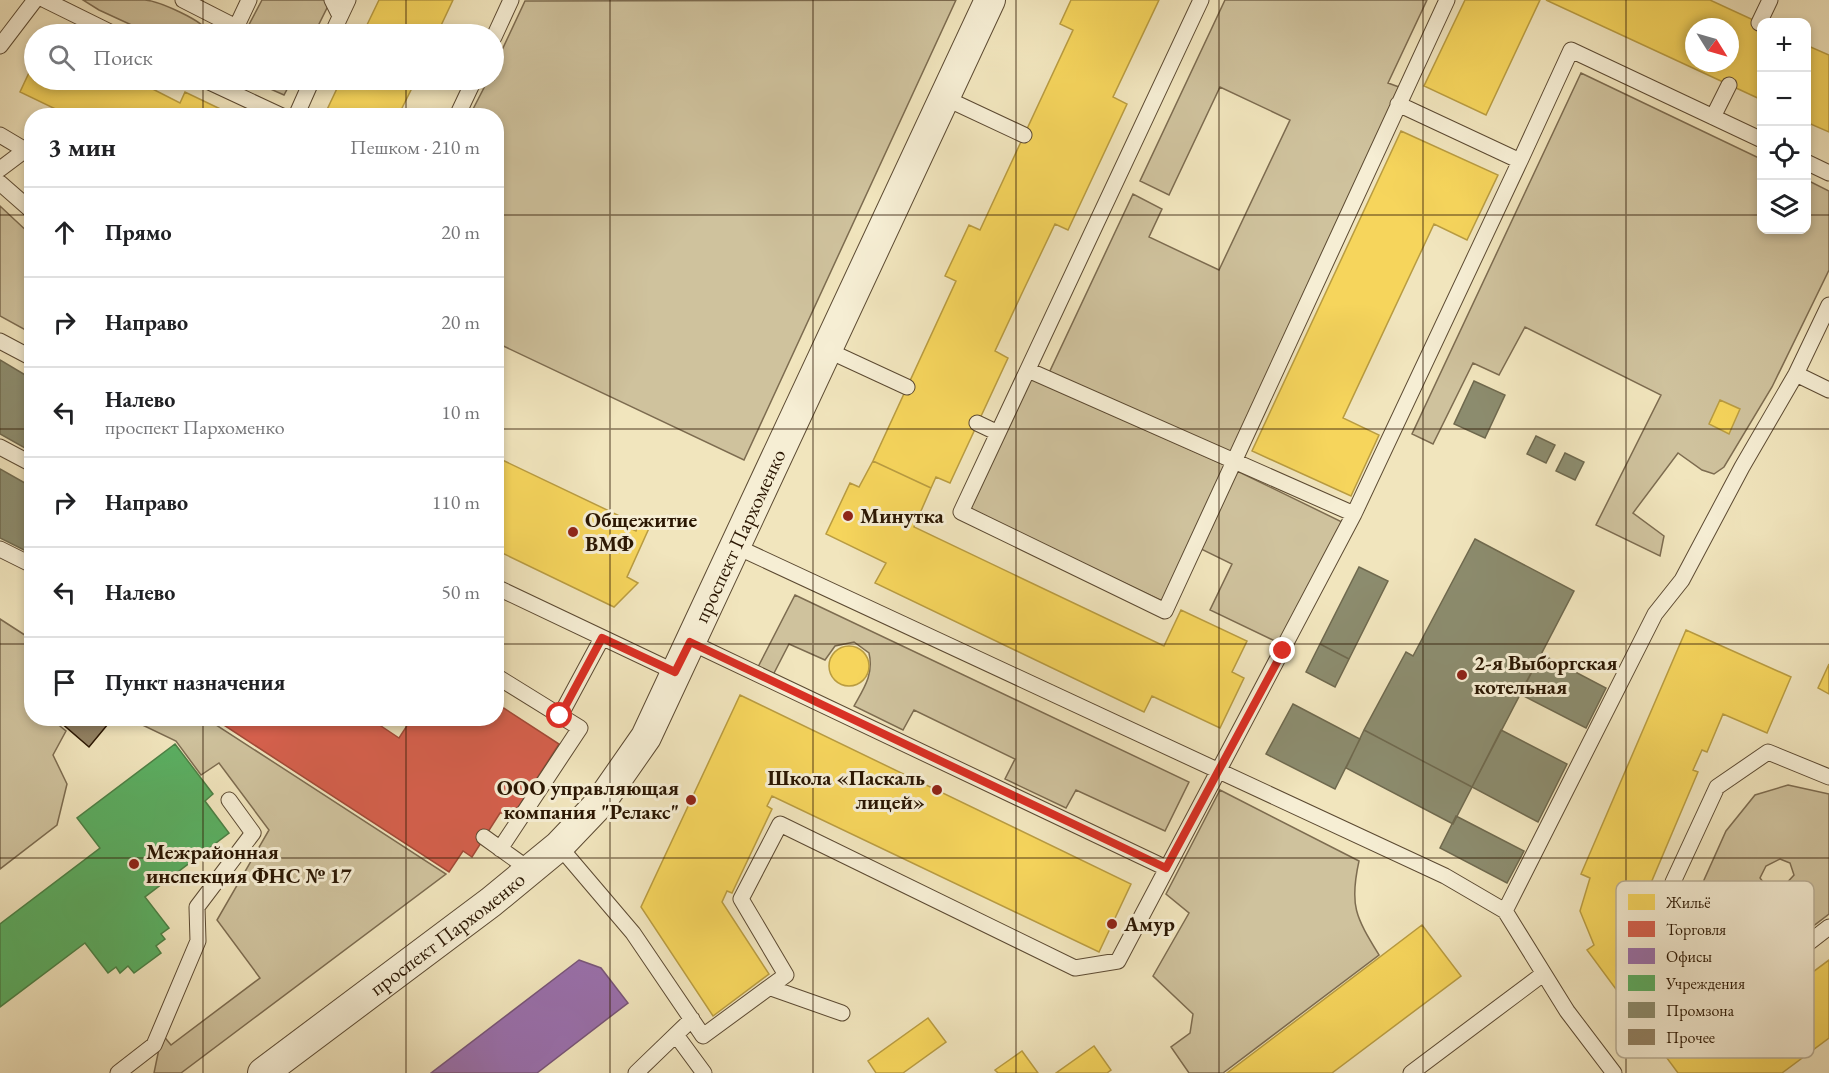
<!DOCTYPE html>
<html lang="ru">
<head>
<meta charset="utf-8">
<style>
	:root { --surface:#fff; --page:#f6f6f6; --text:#202124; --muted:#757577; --line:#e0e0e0 }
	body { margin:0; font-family:"EB Garamond",serif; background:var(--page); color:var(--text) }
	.controls { position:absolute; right:18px; top:18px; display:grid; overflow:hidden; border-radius:12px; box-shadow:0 3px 9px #0003 }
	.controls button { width:54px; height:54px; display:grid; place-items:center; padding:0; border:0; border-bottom:2px solid var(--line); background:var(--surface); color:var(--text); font:30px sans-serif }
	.compass { position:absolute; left:1685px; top:18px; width:54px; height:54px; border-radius:50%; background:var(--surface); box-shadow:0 3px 9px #0003; rotate:127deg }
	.stop { position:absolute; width:18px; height:18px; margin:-14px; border:4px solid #d93025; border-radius:50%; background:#fff }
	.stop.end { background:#d93025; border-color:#fff; box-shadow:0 2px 6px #0008 }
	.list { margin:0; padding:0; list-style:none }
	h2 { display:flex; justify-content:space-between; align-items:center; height:78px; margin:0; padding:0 24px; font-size:26px }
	h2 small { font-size:20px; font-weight:400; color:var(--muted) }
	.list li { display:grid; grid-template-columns:39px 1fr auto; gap:18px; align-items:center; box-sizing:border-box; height:90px; padding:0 24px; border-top:2px solid var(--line) }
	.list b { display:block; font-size:22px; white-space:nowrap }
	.list p { margin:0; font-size:20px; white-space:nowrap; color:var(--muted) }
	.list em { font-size:20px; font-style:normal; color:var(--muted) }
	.icon { flex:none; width:33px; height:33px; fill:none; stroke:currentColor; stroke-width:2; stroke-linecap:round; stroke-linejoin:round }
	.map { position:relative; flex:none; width:1829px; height:1073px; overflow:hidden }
	.search { position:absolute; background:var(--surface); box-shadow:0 3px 9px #0003; left:24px; top:24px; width:480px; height:66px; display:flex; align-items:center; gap:15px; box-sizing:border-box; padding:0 21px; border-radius:33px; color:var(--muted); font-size:22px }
	.panel { position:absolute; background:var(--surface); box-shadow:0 3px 9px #0003; left:24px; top:108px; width:480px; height:618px; border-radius:24px }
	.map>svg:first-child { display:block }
</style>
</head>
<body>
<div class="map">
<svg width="1829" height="1073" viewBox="0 0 1829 1073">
	<rect width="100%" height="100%" fill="#f1e5bd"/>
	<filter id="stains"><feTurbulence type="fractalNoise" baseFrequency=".00333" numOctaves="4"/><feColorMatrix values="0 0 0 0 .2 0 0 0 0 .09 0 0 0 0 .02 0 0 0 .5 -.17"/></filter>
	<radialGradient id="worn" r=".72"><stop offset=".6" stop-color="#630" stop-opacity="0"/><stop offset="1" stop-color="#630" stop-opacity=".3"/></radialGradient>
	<path fill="#cfc29d" stroke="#7d6c50" stroke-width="1.5" fill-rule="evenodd" d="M83,0C104,0 125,0 145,0C158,1 206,21 209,34H151L99,10Z
		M262,0H331L314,34H244Z
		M956,0L744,460L497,343L496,116L470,115L488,80H494V67L525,1Z
		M1225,0H1427L1388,83L1399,87L1233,451L1228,453L1049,373L1133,194L1162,209L1149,237L1219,270L1290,120L1220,87L1169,195L1140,181Z
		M1581,73L1761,159L1762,230H1806L1807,180L1829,191V270L1772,387L1724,467L1714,474L1702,470L1678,453L1633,513L1664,536L1660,556L1596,525L1661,395L1525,327L1499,375L1473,363L1433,444L1412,434Z
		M250,80H292L284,95Z
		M0,206L31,235V333L0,316Z
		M1031,379L1225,465L1162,601L969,509Z
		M1235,470L1342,522L1279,643L1210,610L1232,564L1199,548Z
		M795,595L1189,782L1165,831L1076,790L1066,808L1005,779L1015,759L914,710L903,730L854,706C864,688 874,674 869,653L854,642L835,646L825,660L789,644L773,675L758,667Z
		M0,619L31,639L32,718L58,719L55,722L66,731L53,755L67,784L57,825L0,869Z
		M130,719H207L446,874L181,1073H154L162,1034L171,1045L260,978L217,920L269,830L219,763L201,775L176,741Z
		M1788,785L1829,794V914L1757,969L1742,966L1718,937L1702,903L1704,880L1726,831L1755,795ZM1780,859L1790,863L1794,875L1783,887H1767L1760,878L1766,866Z
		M1220,790L1359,861C1349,906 1356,917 1379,955L1223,1073H1189L1171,1047L1190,1033L1193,1014L1153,976L1189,913L1166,894Z"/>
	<path fill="#f6d55c" stroke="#b99c41" stroke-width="1.5" fill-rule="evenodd" d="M379,0H453L437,34H371L364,31Z
		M1071,0H1159L1113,97L1127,104L1068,230L1055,224L1024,289L995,351L1008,358L950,483L936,477L931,488L873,461L956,281L945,276L969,225L980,230L1073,30L1060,24Z
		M1465,0H1540L1486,115L1424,86Z
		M1546,0H1710L1762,24V100ZM1694,27H1730V63H1694Z
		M51,28L65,34H48Z
		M1806,45L1829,55V132L1806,122Z
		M34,62V80H135L180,103L185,92L235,116H70L20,92Z
		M341,80H416L398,116H324Z
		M1401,131L1498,175L1467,240L1434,224L1343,418L1379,435L1351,496L1252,451Z
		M1720,400L1740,409L1729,434L1709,424Z
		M496,457L626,519L623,525L636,531L639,524L644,522L650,526L627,577L638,583L614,607L496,550Z
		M873,461L931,488L914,527L1164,646L1181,610L1247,641L1232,672L1244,678L1220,728L1152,696L1144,712L875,583L886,563L826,534L850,483L859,487Z
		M1686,630L1791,677L1767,733L1723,714L1707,752L1702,750L1693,770L1698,772L1651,883L1649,922L1731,1033L1829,960V1038L1782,1073H1678L1587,950L1594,945L1580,911L1590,878L1581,874Z
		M829 666a20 20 0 1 1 40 0a20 20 0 1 1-40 0Z
		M1829,664V694L1818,688Z
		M740,695L1131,884L1099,952L772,796L767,806L772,809L732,893L727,891L722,902L769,974L713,1016L641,907Z
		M1422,925L1461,976L1332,1073H1227Z
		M928,1018L946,1042L903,1073H876L868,1061Z
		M1094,1046L1111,1070L1107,1073H1056Z
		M1022,1051L1038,1073H998L995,1070Z"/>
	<path fill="#d6604d" stroke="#a34a37" stroke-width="1.5" d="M496,703L559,744L519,806L509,813H500L472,857L463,851L449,872L213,718H369L399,738L412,718H496Z"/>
	<path fill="#9970ab" stroke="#785579" stroke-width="1.5" d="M579,960L601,968L628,1003L537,1073H431Z"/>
	<path fill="#5aae61" stroke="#4c8145" stroke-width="1.5" d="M175,744L213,794L205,801L229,833L145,897L169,928L161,934L165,939L156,946L161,953L134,973L128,966L120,973L116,967L108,973L85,943L0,1007V924L100,848L77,818Z"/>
	<path fill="#8c8c6e" stroke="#6f694e" stroke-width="1.5" d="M0,360L32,379V452L0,434Z
		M1474,381L1505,395L1485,438L1454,424Z
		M1536,436L1555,445L1546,463L1527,454Z
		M1565,453L1584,462L1575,480L1556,471Z
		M0,469L32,487V554L0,538Z
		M1475,539L1574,591L1472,787L1364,730L1406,652L1413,656Z
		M1359,567L1388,581L1349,659L1320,644Z
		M1320,644L1349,659L1335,687L1306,672Z
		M1541,654L1606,688L1586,728L1520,694Z
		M1293,704L1360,739L1335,789L1266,754Z
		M1364,730L1472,787L1453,824L1346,768Z
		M1501,730L1567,764L1538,822L1472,787Z
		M1456,816L1524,851L1507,883L1440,848Z"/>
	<path fill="#928264" stroke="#2b1703" stroke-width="1.5" d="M61,718H113L89,747L59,721Z"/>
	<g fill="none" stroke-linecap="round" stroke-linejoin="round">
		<g stroke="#5c4a32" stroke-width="17">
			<path id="lane" d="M45,0L114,34
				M183,0L236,27
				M332,0L340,16
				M1201,0L961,512L1165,611L1447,0
				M1759,23L1770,0
				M233,34L249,0
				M332,34L348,0
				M494,37L511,0
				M0,46L35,0
				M205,80L282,116
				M945,98L1024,135
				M1398,104L1520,161L1571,50L1762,140
				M296,116L312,80
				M457,116L474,80
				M1713,117L1729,85
				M0,135L32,154
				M1806,162L1829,173
				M0,169L24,151
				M0,183L32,211
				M0,341L32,358
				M827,350L907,387
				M1028,370L1354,514
				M1796,374L1829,390
				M977,423L998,433
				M0,447L32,464
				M735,546L1445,876L1505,911
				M0,549L32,565
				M496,587L675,672
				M690,642L1166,868
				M496,676L580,728L500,849
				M560,716L602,638
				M1829,777L1768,752L1717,787L1673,882L1679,916L1737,991L1749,989L1829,927
				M484,837L530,870
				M559,846L633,933L703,1036L786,975L741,899L780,824L1075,968L1118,961L1354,514L1520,161
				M771,988L842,1013
				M676,1035L704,1073
				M118,1073L154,1045L198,941L197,907L253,833L229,800
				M636,1073L692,1019
				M1411,1073L1543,974
				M1614,1073L1567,1011L1505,911L1655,614L1682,580L1742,467L1796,374L1829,305"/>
		</g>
		<g stroke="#5c4a32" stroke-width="32">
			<g id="street">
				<path id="s1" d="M263,1073L491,902L559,846L600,803L646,737L990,0"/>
			</g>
		</g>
		<use href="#lane" stroke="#f6eed4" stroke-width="15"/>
		<use href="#street" stroke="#f6eed4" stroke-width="30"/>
	</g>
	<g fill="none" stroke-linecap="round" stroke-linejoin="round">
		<path stroke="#d93025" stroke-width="8" d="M560,716L602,638L675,672L690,642L1166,868L1283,651"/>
	</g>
	<path fill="none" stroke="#2b1703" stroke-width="1.5" stroke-opacity="0.55" d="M203,0V34M406,0V34M610,0V1073M813,0V1073M1016,0V1073M1219,0V1073M1423,0V1073M1626,0V1073M203,80V116M406,80V116M0,215H32M496,215H1762M1806,215H1829M0,429H32M496,429H1829M0,644H32M496,644H1829M203,718V1073M406,718V1073M0,858H1829"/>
	<g fill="#8f2418" stroke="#f6eed4" stroke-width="2">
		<circle cx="848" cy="516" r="6"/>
		<circle cx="573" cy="532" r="6"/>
		<circle cx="1462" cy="675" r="6"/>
		<circle cx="937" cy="790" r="6"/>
		<circle cx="691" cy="800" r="6"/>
		<circle cx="134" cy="864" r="6"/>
		<circle cx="1112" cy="924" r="6"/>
	</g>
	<g text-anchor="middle" stroke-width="6" stroke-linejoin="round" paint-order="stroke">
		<g font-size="21" font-weight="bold" fill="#2b1703" stroke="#f6eed4" text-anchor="start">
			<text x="860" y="523">Минутка</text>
			<text x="585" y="527">Общежитие<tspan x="585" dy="24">ВМФ</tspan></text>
			<text x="1474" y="670">2-я Выборгская<tspan x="1474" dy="24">котельная</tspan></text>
			<text x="925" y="785" text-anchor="end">Школа «Паскаль<tspan x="925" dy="24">лицей»</tspan></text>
			<text x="679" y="795" text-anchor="end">ООО управляющая<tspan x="679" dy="24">компания "Релакс"</tspan></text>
			<text x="146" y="859">Межрайонная<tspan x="146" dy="24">инспекция ФНС № 17</tspan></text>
			<text x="1124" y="931">Амур</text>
		</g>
		<g font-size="21" fill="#2b1703" stroke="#f6eed4">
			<text dy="7" stroke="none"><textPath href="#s1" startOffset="735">проспект Пархоменко</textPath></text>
			<text dy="7" stroke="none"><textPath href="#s1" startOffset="231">проспект Пархоменко</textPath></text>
		</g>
	</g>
	<rect x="1616" y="881" width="198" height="177" rx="9" fill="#f6eed4" stroke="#b9ae95" stroke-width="1.5"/>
	<rect x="1628" y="894" width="27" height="16" fill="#f6d55c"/>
	<rect x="1628" y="921" width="27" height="16" fill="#d6604d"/>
	<rect x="1628" y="948" width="27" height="16" fill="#9970ab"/>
	<rect x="1628" y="975" width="27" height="16" fill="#5aae61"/>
	<rect x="1628" y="1002" width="27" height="16" fill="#8c8c6e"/>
	<rect x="1628" y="1029" width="27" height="16" fill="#928264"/>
	<g font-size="16" fill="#2b1703">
		<text x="1666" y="908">Жильё</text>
		<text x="1666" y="935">Торговля</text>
		<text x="1666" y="962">Офисы</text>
		<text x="1666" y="989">Учреждения</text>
		<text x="1666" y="1016">Промзона</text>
		<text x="1666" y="1043">Прочее</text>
	</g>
	<rect width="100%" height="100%" filter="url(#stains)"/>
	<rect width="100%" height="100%" fill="url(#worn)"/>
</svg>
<div class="controls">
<button>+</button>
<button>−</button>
<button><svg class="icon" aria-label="locate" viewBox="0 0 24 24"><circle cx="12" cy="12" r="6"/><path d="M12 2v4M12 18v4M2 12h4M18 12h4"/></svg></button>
<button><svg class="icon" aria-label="layers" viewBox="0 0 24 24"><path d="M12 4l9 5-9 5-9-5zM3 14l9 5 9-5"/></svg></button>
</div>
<svg class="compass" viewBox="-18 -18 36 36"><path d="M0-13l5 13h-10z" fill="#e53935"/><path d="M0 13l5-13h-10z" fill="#757577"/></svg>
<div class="stop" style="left:560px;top:716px"></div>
<div class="stop end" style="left:1283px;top:651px"></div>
<div class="search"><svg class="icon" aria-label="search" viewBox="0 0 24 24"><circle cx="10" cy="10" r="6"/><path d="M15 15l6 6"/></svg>Поиск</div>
<section class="panel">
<h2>3 мин<small>Пешком · 210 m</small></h2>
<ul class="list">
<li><svg class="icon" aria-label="ahead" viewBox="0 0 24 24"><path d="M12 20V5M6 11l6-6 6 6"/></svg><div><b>Прямо</b></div><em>20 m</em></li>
<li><svg class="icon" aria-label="right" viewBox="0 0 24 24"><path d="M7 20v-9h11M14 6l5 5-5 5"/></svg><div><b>Направо</b></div><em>20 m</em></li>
<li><svg class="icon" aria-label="left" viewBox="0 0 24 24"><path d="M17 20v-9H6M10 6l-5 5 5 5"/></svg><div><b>Налево</b><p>проспект Пархоменко</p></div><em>10 m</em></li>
<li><svg class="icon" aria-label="right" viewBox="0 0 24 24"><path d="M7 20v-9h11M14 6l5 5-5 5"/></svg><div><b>Направо</b></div><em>110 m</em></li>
<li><svg class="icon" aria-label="left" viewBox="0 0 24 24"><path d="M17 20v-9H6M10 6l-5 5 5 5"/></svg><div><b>Налево</b></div><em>50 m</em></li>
<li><svg class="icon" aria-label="arrive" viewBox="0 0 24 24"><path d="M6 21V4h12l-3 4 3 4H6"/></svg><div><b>Пункт назначения</b></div></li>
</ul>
</section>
</div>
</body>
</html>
